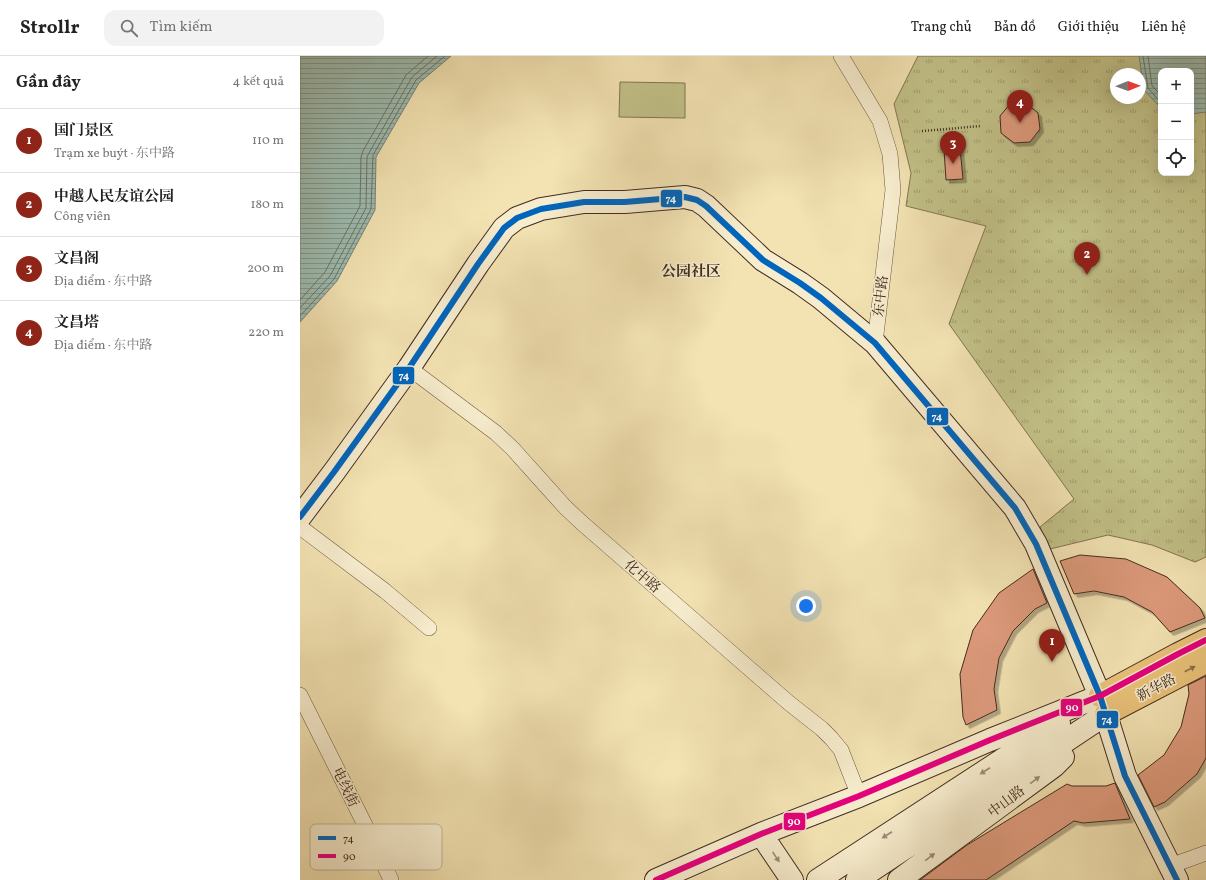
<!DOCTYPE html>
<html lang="vi">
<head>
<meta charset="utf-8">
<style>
	:root { --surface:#fff; --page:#f2f2f2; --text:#222; --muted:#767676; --line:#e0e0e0; --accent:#8f2418 }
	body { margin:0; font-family:Vollkorn,"Noto Serif SC",serif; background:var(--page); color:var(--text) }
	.controls { position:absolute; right:12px; top:12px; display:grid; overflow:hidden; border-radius:8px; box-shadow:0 4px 16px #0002 }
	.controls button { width:36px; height:36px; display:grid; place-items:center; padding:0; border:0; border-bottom:1px solid var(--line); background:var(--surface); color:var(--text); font:20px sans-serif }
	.compass { position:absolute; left:810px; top:12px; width:36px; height:36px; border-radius:50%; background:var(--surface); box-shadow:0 4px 16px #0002; rotate:89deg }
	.you { position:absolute; left:506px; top:550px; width:14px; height:14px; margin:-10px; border:3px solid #fff; border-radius:50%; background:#1a73e8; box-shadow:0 0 0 6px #1a73e833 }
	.badge { display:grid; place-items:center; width:26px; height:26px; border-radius:50%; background:var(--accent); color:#fff; font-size:13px; font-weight:700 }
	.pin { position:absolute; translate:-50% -33px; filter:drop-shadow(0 1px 2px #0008) }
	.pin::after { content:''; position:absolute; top:21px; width:14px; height:12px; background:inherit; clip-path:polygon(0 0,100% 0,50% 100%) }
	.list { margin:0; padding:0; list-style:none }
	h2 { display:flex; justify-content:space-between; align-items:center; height:52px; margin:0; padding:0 16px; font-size:17px }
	h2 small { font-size:13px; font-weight:400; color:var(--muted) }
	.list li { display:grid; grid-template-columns:26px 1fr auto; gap:12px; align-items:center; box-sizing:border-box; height:64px; padding:0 16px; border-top:1px solid var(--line) }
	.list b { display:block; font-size:15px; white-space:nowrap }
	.list p { margin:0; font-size:13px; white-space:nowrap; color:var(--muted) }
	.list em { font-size:13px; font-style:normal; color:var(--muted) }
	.icon { flex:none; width:22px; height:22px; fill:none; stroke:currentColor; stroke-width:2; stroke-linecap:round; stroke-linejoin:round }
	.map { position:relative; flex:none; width:906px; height:824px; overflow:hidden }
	header { display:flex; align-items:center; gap:24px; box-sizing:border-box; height:56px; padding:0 20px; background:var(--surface); border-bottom:1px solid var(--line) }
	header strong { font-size:19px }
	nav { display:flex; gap:22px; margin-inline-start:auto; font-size:14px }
	.search { width:280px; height:36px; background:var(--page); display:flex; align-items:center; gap:10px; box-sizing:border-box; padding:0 14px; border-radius:12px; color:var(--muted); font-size:15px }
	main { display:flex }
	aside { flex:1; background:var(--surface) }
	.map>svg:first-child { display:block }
</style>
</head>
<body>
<header>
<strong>Strollr</strong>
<div class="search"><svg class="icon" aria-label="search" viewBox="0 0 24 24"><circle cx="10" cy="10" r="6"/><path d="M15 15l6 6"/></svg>Tìm kiếm</div>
<nav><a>Trang chủ</a><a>Bản đồ</a><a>Giới thiệu</a><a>Liên hệ</a></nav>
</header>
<main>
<aside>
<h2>Gần đây<small>4 kết quả</small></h2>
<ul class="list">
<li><span class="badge">1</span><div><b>国门景区</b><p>Trạm xe buýt · 东中路</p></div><em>110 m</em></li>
<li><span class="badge">2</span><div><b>中越人民友谊公园</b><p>Công viên</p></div><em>180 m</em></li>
<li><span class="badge">3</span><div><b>文昌阁</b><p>Địa điểm · 东中路</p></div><em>200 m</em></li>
<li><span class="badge">4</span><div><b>文昌塔</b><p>Địa điểm · 东中路</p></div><em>220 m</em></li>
</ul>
</aside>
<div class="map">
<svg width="906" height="824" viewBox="0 0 906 824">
	<defs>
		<pattern id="park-tufts" width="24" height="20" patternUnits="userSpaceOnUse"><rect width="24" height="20" fill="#c2c188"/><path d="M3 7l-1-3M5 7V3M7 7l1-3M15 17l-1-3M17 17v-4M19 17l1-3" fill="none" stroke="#9f9d6f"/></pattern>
		<pattern id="water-rules" width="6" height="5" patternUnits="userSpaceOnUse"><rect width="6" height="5" fill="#9dbdb2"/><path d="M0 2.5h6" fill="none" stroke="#829a90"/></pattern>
		<filter id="shadow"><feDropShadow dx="3.5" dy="3.5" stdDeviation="0" flood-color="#0004"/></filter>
	</defs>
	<rect width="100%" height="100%" fill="#f3e3b3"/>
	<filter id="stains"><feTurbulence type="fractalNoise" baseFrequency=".005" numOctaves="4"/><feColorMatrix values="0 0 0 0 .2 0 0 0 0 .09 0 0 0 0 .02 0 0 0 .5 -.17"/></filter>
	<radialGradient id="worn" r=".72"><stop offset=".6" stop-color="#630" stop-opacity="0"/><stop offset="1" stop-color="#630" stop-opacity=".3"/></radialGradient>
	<path fill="#c2c188" stroke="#827653" d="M320,26L385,27V62L319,61Z"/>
	<path fill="url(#park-tufts)" stroke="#827653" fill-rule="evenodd" d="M618,0H906V501L895,506L852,489L808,479L750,493L740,471L774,443L649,268L686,170L606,150L611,117L594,48ZM861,15H891V117H861ZM816,18H840V42H816Z"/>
	<path fill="url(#water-rules)" stroke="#798377" d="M0,0H151L119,27L76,101L75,154L37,225L0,266Z
		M839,0H906V56L891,58V15H861V52L860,51L844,34Z"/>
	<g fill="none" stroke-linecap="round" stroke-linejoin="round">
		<path stroke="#707468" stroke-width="1" d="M843,0L848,32L861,47
			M848,0L852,30L861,39
			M0,244L25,216L60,150L61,101L63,95L106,19L128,0
			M0,252L30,220L66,152L67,101L69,97L112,21L137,0
			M0,260L34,223L71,153L73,99L116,24L145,0"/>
	</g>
	<path fill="#dd9a7c" stroke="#432c1e" filter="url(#shadow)" d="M726,47L738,57L740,73L730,86L714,87L701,77L700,60L710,48Z
		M660,92L663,123L646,124L644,94Z
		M780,499L826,503L867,521L900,552L905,562L870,576L852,556L824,541L794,535L774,538L760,505Z
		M733,513L747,547L735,553L713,575L699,602L694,633L697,654L666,669L663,661L660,618L673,574L699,537Z
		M906,620V702L897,718L865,746L854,751L838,719L864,699L881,671L889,638L888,629Z
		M815,727L830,763L783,767L774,765L686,824H620L667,789L767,728L772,730H806Z"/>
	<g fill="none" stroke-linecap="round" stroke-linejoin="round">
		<g stroke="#6f5a43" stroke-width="16">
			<path id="street" d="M541,0L580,65L590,98L593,134L575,287
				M109,312L196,377L213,393L265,451L282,467L489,647L522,673L531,682L541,694L559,740
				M0,471L85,535L129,572
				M0,639L74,787L91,824
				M870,810L906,797"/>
		</g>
		<g stroke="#432c1e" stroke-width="24">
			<path id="secondary" d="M0,461L34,416L109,312L178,208L204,172L217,162L241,153L284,146H325L385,141L397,144L406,150L463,204L500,227L521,242L575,287L715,452L736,488L800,640L825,720L877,824
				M461,778L492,824
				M356,824L461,778L559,740L690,684L800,640
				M518,824L759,667
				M557,824L806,658
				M599,824L754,710L763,701"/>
		</g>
		<g stroke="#432c1e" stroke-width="24">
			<path id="primary" d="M800,640L878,598L906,584
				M806,658L906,606"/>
		</g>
		<path stroke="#432c1e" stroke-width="2.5" stroke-dasharray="1 2" stroke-linecap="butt" d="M622,75L681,70"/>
		<use href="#street" stroke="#f7edce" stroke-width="15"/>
		<use href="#secondary" stroke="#f7edce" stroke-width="22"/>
		<use href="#primary" stroke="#eac27a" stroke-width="22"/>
		<g stroke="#f7edce" stroke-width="9">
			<path id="bus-1" d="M0,461L34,416L109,312L178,208L204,172L217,162L241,153L284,146H325L385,141L397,144L406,150L463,204L500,227L521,242L575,287L715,452L736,488L800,640L825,720L877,824"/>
		</g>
		<g stroke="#f7edce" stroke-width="9">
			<path id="bus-2" d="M356,824L461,778L559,740L690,684L800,640L878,598L906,584"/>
		</g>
		<use href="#bus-1" stroke="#0065bd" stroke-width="6"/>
		<use href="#bus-2" stroke="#e5007d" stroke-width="6"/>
	</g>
	<defs><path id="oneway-solid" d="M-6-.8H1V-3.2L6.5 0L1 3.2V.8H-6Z"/></defs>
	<use fill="#8e7047" href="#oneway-solid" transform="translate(890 613) rotate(-27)"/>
	<g fill="#9d8c76">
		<use href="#oneway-solid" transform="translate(685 715) rotate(147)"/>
		<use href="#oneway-solid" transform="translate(735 724) rotate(-37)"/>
		<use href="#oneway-solid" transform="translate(587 779) rotate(147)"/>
		<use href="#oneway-solid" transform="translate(476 801) rotate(56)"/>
		<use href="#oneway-solid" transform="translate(630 801) rotate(-37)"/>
	</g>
	<g text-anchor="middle" stroke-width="3" stroke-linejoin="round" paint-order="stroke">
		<g font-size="14" fill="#432c1e" stroke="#f7edce">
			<text transform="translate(580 240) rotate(-83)" y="5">东中路</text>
			<text transform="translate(343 520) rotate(41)" y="5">化中路</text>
			<text transform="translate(856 631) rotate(-28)" y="5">新华路</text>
			<text transform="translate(46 731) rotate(64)" y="5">电线街</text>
			<text transform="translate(706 745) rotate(-37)" y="5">中山路</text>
		</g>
		<g font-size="15" font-weight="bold" fill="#432c1e" stroke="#f7edce">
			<text x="391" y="220">公园社区</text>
		</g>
	</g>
	<rect x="10" y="768" width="132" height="46" rx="6" fill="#f7edce" stroke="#c1b399" stroke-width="1"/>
	<rect x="18" y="780" width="18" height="4" fill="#0065bd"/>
	<rect x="18" y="798" width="18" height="4" fill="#e5007d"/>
	<g font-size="11" fill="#432c1e">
		<text x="43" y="786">74</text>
		<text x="43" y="804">90</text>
	</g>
	<g stroke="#f7edce" stroke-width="1.5">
		<rect x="360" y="133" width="23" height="19" rx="4" fill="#0065bd"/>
		<rect x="92" y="310" width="23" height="19" rx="4" fill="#0065bd"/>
		<rect x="626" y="351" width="23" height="19" rx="4" fill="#0065bd"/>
		<rect x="760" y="642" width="23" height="19" rx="4" fill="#e5007d"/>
		<rect x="796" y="654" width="23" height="19" rx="4" fill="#0065bd"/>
		<rect x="483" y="756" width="23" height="19" rx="4" fill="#e5007d"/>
	</g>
	<g font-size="11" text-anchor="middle" font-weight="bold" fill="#fff">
		<text x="371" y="146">74</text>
		<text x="104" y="323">74</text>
		<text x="637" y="364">74</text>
		<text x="772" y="655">90</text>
		<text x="807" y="667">74</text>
		<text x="494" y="769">90</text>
	</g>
	<rect width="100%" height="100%" filter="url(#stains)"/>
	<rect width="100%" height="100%" fill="url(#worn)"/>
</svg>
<div class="controls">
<button>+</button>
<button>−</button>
<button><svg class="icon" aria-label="locate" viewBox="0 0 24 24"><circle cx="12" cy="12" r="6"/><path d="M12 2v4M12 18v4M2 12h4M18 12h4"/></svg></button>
</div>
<svg class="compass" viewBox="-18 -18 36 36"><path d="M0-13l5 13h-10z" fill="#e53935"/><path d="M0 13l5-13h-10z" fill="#767676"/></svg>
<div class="you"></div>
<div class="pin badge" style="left:752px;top:606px">1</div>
<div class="pin badge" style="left:787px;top:219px">2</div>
<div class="pin badge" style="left:653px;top:108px">3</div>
<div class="pin badge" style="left:720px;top:67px">4</div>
</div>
</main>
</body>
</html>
